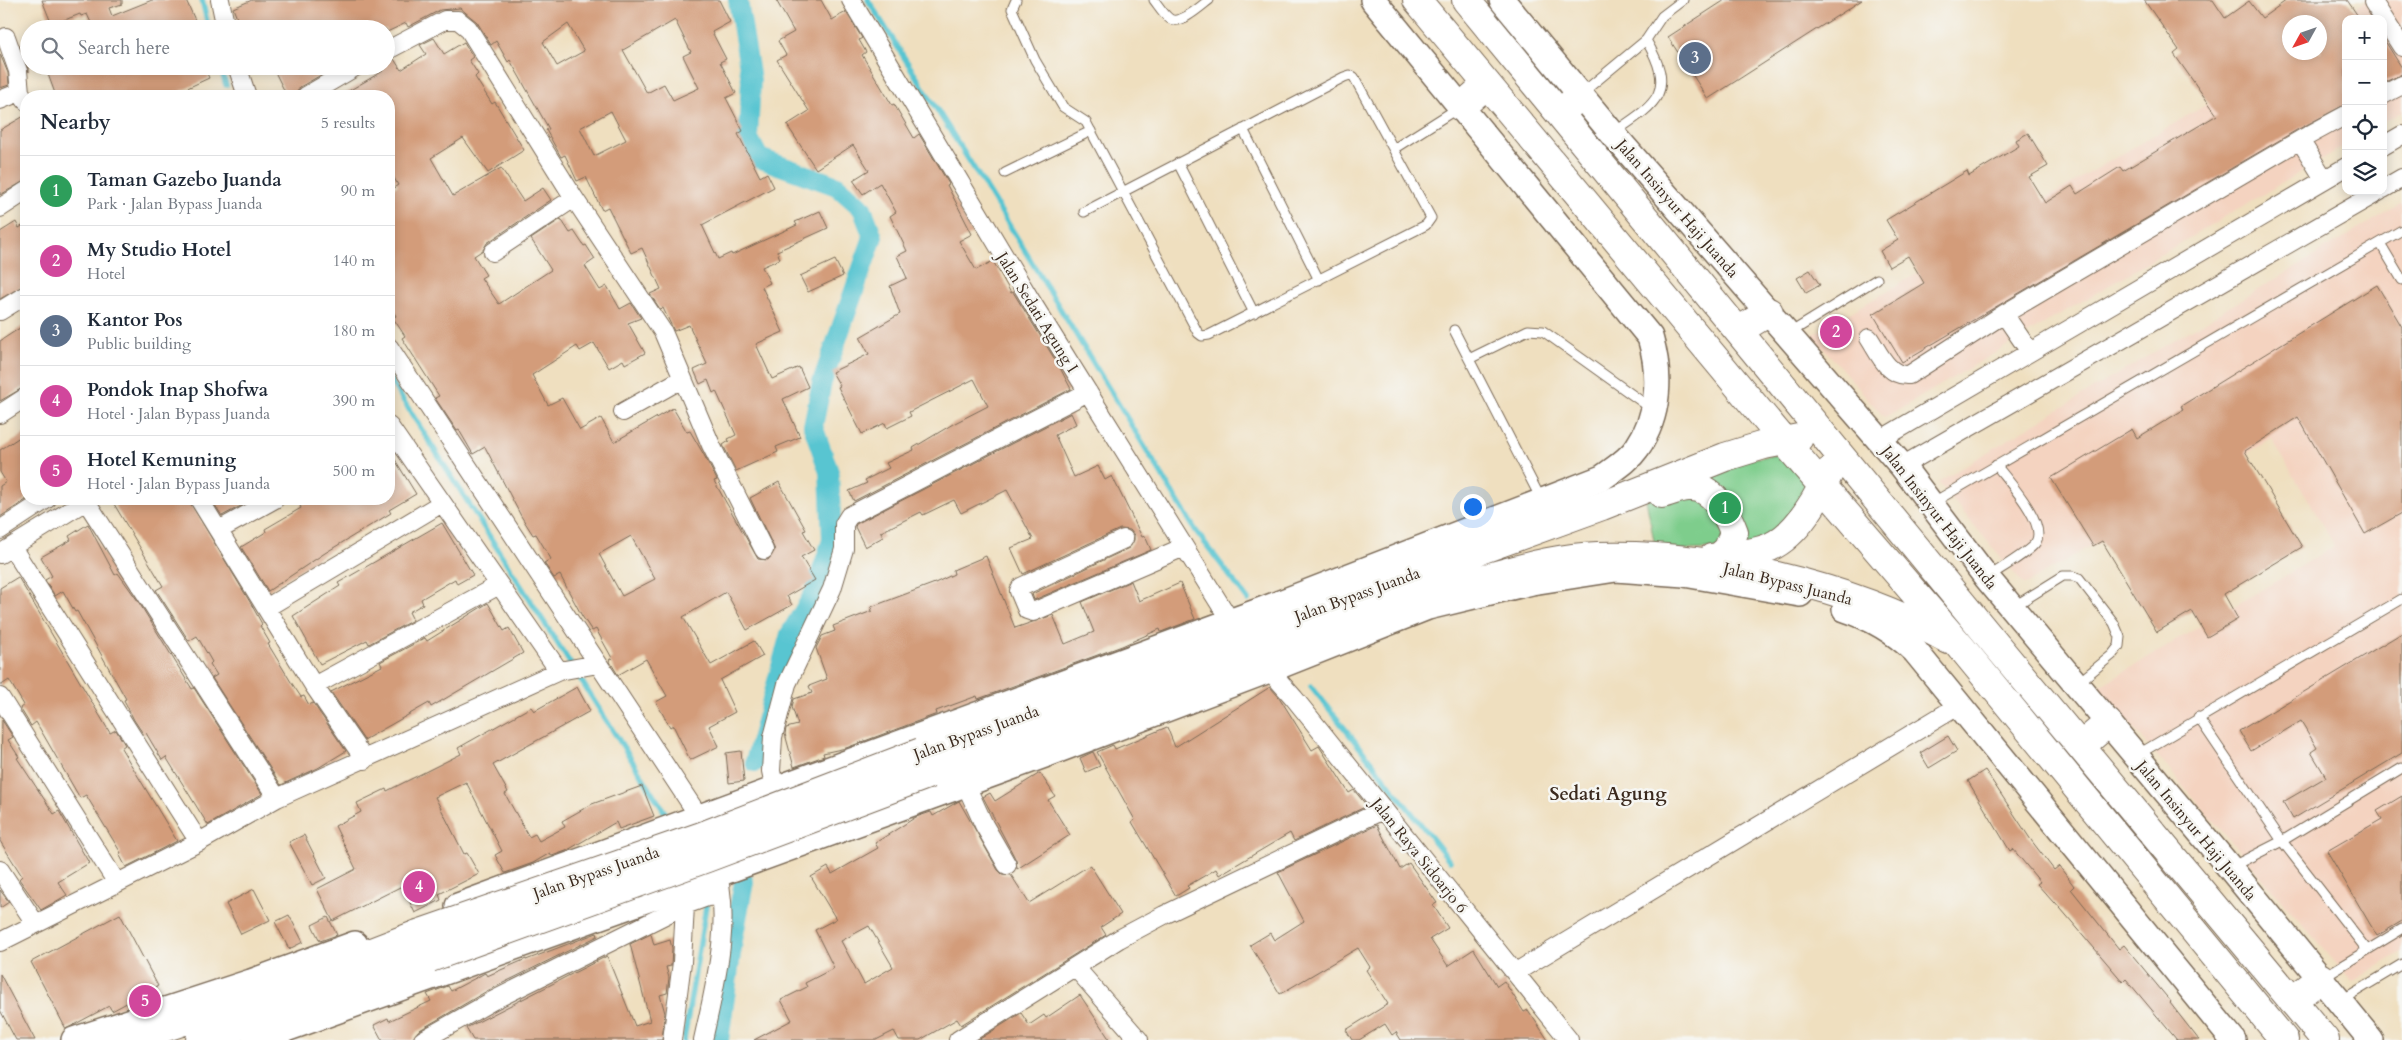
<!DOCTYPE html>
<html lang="en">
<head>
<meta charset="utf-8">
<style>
	:root { --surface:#fff; --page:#f2f2f3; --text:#1f2937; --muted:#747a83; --line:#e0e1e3; --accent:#111827 }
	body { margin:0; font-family:Cardo,serif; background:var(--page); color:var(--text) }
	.controls { position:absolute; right:15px; top:15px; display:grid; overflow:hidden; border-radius:10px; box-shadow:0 2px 12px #0003 }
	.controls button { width:45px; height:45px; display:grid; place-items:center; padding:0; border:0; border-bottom:1px solid var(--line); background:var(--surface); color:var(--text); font:25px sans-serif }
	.compass { position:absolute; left:2282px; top:15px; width:45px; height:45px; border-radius:50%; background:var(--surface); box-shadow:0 2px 12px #0003; rotate:230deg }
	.you { position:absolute; left:1472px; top:506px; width:18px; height:18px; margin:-12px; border:4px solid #fff; border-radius:50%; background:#1a73e8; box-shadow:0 0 0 8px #1a73e833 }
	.badge { display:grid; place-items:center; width:32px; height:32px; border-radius:50%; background:var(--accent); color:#fff; font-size:16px; font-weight:700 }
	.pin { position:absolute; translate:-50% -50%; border:2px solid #fff; box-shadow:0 1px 5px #0006 }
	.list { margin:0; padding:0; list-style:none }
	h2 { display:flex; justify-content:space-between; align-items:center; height:65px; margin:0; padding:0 20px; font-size:21px }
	h2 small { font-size:16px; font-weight:400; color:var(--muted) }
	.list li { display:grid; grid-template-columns:32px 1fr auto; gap:15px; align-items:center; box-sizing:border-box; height:70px; padding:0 20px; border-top:1px solid var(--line) }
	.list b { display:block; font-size:19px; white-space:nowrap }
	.list p { margin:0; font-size:16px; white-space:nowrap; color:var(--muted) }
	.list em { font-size:16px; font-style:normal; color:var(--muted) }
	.icon { flex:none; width:28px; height:28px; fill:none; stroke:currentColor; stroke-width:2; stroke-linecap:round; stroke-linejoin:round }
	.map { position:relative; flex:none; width:2402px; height:1040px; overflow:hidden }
	.search { position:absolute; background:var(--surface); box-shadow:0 2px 12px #0003; left:20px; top:20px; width:375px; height:55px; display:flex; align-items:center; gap:12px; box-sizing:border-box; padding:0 18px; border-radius:28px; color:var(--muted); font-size:19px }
	.panel { position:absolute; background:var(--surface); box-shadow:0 2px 12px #0003; left:20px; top:90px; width:375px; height:415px; border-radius:20px }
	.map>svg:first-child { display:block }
</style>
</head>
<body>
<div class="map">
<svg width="2402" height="1040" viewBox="0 0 2402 1040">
	<rect width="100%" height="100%" fill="#f6f6f2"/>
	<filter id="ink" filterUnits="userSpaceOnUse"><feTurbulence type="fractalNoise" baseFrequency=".02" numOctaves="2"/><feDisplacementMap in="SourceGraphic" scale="10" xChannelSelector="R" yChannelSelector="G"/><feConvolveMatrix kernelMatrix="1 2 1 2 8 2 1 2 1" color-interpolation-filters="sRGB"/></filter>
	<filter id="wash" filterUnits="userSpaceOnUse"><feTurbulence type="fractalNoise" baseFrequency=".0096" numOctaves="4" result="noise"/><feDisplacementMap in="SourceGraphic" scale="20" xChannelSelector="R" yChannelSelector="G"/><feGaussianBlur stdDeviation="1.12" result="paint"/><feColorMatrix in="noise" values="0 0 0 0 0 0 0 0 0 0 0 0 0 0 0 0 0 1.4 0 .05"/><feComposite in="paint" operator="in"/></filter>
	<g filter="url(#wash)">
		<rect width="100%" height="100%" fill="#efdfbf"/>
		<path fill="#f4d3c0" d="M2367,0H2402V111L2383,123V19H2346V145L1885,418L1812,335L2204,106L2289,50L2290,52H2320V31Z
			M2402,203V952L2352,982L2098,687L2335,546L2272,439L2024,585L1938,482Z"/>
		<path fill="#7ecd8c" stroke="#5c7c55" d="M1788,453L1815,486L1770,539L1738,548L1656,551L1646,500L1743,460Z"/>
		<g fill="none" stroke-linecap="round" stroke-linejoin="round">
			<path stroke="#59c5d1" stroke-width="5.5" d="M202,0L209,29
				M868,0L992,197L1196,531L1248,600
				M220,66L226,85
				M389,378L671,822
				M1311,686L1450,861
				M684,1040L706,906L704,902"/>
			<path stroke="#59c5d1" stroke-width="20" d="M738,0L751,80L748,137L759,158L837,186L862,208L873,237L822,382L813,426L829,472L832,540L815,592L790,634L755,762
				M719,1040L733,940L744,882"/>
		</g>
		<g id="blocks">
			<path fill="#d39c7a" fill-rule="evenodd" d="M42,0H122V4L109,8L112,16L152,0H186L199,29H83L92,25L87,14L81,16L80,14L52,25Z
				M252,0H719L730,22L712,32L726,59L720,62L736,93L726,98L743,131L738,134L760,177L767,173L774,187L702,225L718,259L731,253L732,255L797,225L795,222L820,211L828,228L777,251L780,259L762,267L770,283L762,287L783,332L756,344L772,379L799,367L808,387L783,399L800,437L776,447L778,452L736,471L723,445L729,441L728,439L736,435L716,391L713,393L708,380L700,384L694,370L707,364L689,325L674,331L663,308L660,309L650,294L661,289L642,248L631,253L608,207L602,210L586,177L577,181L565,155L561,157L546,130L549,129L510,60L508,62L496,41L491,45L477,22L460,8L440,10L408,27L406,23L387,32L386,29H241L233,8ZM675,20L691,52L683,56L699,88L673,100L664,84L647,93L623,50ZM568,24L584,51L557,66L543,42ZM611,111L626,140L594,156L580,128Z
				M776,0H821L832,20L846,12L862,38L859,40L866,52L862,55L892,105L894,104L914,138L919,134L949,184L947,185L972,234L959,241L976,270L993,261L1011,293L1013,292L1059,366L1071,389L854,501L849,491L867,483L865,480L889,468L886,463L914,450L913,448L953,424L988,406L974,379L909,412L911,416L887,428L885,423L862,434L838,387L840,386L832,372L869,354L860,337L900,314L890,286L907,278L897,256L907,251L890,216L896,212L880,183L863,194L853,180L869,170L853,145L816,169L787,125L809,111L777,60L786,55L778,41L794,32Z
				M1725,0H1862L1708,99L1668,37Z
				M2144,0H2213L2225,18L2249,1L2262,18L2287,0H2347L2360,19H2346V104L2295,131L1902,362L1873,314L1924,283L1908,256L1889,267L1880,251L1898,240L1886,220L1967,171L1969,176L2019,146L2016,140L2028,133L2048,166L2029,177L2045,203L2072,186L2077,194L2120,167L2123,171L2217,115L2174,54L2179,50ZM2290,22H2320V52H2290Z
				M434,38L444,54L464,42L473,57L469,60L478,74L475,77L492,104L495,102L524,150L488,173L463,138L431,158L453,196L501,168L523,201L543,188L551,200L487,243L483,250L474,256L486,275L481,278L499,304L551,270L531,239L561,219L570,233L574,231L584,246L586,245L595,259L585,266L600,290L607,286L620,309L631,303L641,318L628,323L645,353L625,364L623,360L609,368L594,343L580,351L577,346L532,375L548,405L562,398L580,430L601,418L614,442L673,408L687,432L690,431L704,455L717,480L714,481L758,559L768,560L775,550L750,498L779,482L806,530L803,531L814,550L801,557L815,580L787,596L792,605L747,630L726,592L683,617L711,665L754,641L763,656L720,680L735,712L709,726L719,746L690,760L673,725L670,727L656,702L667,696L646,659L618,675L609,660L612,658L596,629L592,631L582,616L560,575L554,578L544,563L551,559L536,534L533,535L521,516L485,447L473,454L459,430L457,431L435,398L439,396L402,338L405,336L393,318L396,316L389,305V191L398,185L389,169V96H340L383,71L380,66H386V62L394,59L401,70L426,54L420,45ZM631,536L655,579L622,596L599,554Z
				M2383,38L2402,68V74L2383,83Z
				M29,42V72L20,46Z
				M0,54L8,73L9,85L0,88Z
				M45,66H204L209,78L181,91L184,96H56Z
				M272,66H317L321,75L300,87L295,96H287Z
				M26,115V180L0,195V130Z
				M16,222L19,228L26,224V284L0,299V232Z
				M835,260L843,276L808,292L800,276Z
				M1810,270L1820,285L1806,293L1797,278Z
				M2377,285L2402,327V513L2365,534L2298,417L2245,451L2302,547L2224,594L2238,619L2207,637L2192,611L2157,632L2102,541L2093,546L2051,478L2132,429L2137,438L2183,410L2181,406Z
				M26,324V386L0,401V341Z
				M1071,413L1076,424L1055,435L1074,477L1098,466L1105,480L1112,476L1142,537L1145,536L1151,550L1034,600L1032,594L1129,548L1134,540V535L1130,530L1120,529L1023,574L1011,548L1033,539L1007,490L961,513L954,500L923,515L921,512L881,532L883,537L865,547L855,527L856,524Z
				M26,433V500L0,517V486L6,482L0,472V450Z
				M389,450L416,494L389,510L391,513L325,553L268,591L241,547L266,532L265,529L301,508L300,506L312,499H389Z
				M111,499H188L250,602L262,624L260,626L270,643L268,644L291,682L301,697L304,696L309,705L313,703L346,751L318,768L281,785L212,678L217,675L210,664L212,662L197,636L189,641L156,590L163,586Z
				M211,499H254L222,516Z
				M442,523L473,575L457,584L455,579L421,599L423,604L409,612L413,620L369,644L367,640L320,664L293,616L340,586L338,583Z
				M88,524L115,575L118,573L138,601L192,689L194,688L262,794L208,825L166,757L162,760L146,733L144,735L134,720L124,700L126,699L77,611L75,612L63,591L55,596L45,580L52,576L41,557L71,540L69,536Z
				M986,556L1015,628L1053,615L1065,644L1094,632L1082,602L1131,581L1139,601L1180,583L1195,619L1161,632L1160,629L1122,646L978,699L977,696L936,711L937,714L846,748L823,753L824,756L794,767L785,734L786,728L798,725L792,707L794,699L812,693L809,686L827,679L816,648L822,636L835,631L833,626L872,611L871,607L935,583L954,574L953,570Z
				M18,577L110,733L116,730L125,745L121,748L177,841L126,867L119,854L121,853L86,795L80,798L36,722L31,726L20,708L24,705L9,680L0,686V588Z
				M488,603L504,631L509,628L523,653L431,707L429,703L364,740L331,692L382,666L380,662L425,638L427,641Z
				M2402,633V753L2293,819L2283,802L2326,777L2311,752L2317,748L2301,721L2251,751L2239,731Z
				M577,687L590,711L493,765L508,792L505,794L529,837L535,834L539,841L565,827L562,821L592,804L642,786L654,816L619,829L616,822L566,851L552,856L550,853L533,863L505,873L495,855L502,851L466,782L435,797L464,854L467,853L479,874L439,894L441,900L415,913L402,886L333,921L317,889L356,869L335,826L361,812L357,803L386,789L387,791L461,754L458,748L531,707L534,711Z
				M1270,687L1279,697L1312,750L1319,746L1349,793L1354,790L1367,806L1294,841L1290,833L1219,875L1216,869L1187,886L1189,888L1176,896L1132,822L1135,820L1097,752L1113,745L1115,749L1167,727L1175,747Z
				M2,720L13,737L8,740L19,757L17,758L54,814L59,811L89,863L58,882L67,895L41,910L19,879L22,876L0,841Z
				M1948,736L1957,751L1929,768L1920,753Z
				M741,751L744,781L729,783L726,753Z
				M1093,752L1100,766L1086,772L1080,758Z
				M1985,770L2031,840L2054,870L2059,866L2074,886L2071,889L2119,949L2124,945L2171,1002L2170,1003L2199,1040H2177L2126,979L2123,982L2055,902L2054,903L2037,884L2040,882L2013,849L2010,851L1968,781Z
				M1040,773L1055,796L1048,800L1070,835L1017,869L1016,860L983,797L990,793L995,801Z
				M2402,796V921L2377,936L2327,851L2382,819L2377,811Z
				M959,801L998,870L1002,874L1011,875L1029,903L1090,865L1121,914L1101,927L1106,935L961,1025L957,1019L920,1040H899L894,1031L876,1040H754L792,1020L781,1000L807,987L805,983L834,968L815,930L836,919L811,877L828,867L832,874L878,848L875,843L916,817L931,812L933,816ZM869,926L893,967L864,984L841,941Z
				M1377,825L1400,869L1409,863L1437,903L1433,905L1448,928L1430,939L1448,966L1474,949L1497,986L1504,981L1524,1012L1528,1010L1548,1040H1401L1396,1032L1392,1035L1385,1024L1359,1040H1352L1346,1030L1388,1004L1366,970L1370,967L1358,948L1280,994L1250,945L1270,933L1274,940L1304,921L1278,872Z
				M304,835L326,878L312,885L289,842Z
				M254,889L270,920L241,934L226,904Z
				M0,890L9,902L0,908Z
				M120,914L158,986L112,1011L109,1006L66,1029L31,962Z
				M289,915L303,942L289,949L275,922Z
				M328,917L337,935L320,941L312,925Z
				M597,933L598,936L487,991L418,1031L412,1040H382L374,1025L388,1018L389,1021L431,1001L427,994L448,986L451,991L485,973L487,976L526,959V960Z
				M651,934L654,945L670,940L672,948L671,966L666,967L669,978L667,993L660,995L665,1013L662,1040H473L466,1028L607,956L635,1026L650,1021L630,944Z
				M0,974L35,1040H16L0,1010Z
				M1080,995L1110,1040H978L1021,1013L1029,1025L1044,1015L1046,1018Z"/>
		</g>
	</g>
	<g filter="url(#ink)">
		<use href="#blocks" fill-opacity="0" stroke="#7a6956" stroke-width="1"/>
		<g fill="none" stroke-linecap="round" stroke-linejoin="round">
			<g stroke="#7a6956" stroke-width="11">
				<path id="lane" d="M1016,0L1012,9L1035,60L1063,107L1086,122L1198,333L1202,336L1209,335L1426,225L1431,218L1354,77L1350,75L1344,77L1084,212
					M1154,0C1158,5 1164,15 1170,19C1181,25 1201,6 1209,0
					M1582,93L1646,40
					M1243,129L1319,280
					M1613,133C1656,104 1677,93 1646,40L1662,16L1683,0
					M1395,148L1458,108
					M1178,163L1254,313
					M1005,173L1091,131
					M2380,243L2402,280
					M1454,330L1542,501
					M1788,334L1877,279
					M1469,359L1528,330L1543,331L1652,409
					M1932,503L2402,230
					M1988,577C1998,570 2031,551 2036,542C2047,523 2008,481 1996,465
					M2013,607L2063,576H2073L2079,578L2114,623L2120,637L2119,646L2112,655L2078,683
					M2198,717L2282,841L2367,950
					M2137,755L2402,599
					M2231,867L2282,841L2402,768
					M2323,977L2402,929
					M2340,1001L2402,964"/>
			</g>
			<g stroke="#7a6956" stroke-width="20">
				<path id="street" d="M220,0L226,29
					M851,0L1033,304L1236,630
					M2373,2L2402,47
					M6,37L18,71L20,92L26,101
					M386,51L445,20H458L468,28L574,198L663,332L711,445L764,550
					M237,66L247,96
					M2383,95L2402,85
					M306,96L357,66
					M0,100L20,92
					M2300,140L2324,179
					M2383,146L2402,135
					M2383,189L2402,178
					M0,208L26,191
					M493,252L574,198
					M0,311L26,295
					M2004,314L2030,352
					M1869,338C1879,353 1888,377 1909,375L2004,314L2300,140L2346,115
					M389,347L700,818L703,827
					M623,412L682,379
					M0,414L26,397
					M389,426L559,671
					M1880,440L2346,167
					M1902,466L2380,191
					M199,499L314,686L365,760
					M86,501L277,798
					M0,530L47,499
					M219,530L275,499
					M1124,539L1021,587L1019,591L1027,610L1033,612L1184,547
					M12,547L199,842
					M0,554L89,499
					M266,608L442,503
					M1262,662L1294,698L1569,1040
					M314,686L499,585
					M0,697L117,883
					M965,783L984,825L1007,865
					M775,790L771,771L773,737L787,684L832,589L844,549V524L849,516L1088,392
					M0,870L35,923
					M0,942L199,842L277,798L559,671L598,664
					M1076,968L1139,1040
					M1516,972L1958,706
					M423,1040L492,1001L685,905L707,897L721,896
					M672,1040L682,962L685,905L683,895
					M703,1040C715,985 733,919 715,864
					M958,1040L1119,939L1164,915L1383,810"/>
			</g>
			<g stroke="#7a6956" stroke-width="28">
				<path id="secondary" d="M1502,0L1612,133L1902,466L1987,578L2230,868L2371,1040
					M1845,609C1872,618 1894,631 1915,651L2233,1040
					M458,906L1262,610L1602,478C1614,469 1628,461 1637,448C1660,415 1661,374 1650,337L1373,0
					M74,1040L251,982L355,944
					M255,1040L718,874L1050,753L1269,670L1428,607L1532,582L1616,569L1684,574L1800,594"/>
			</g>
			<g stroke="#7a6956" stroke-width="30">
				<path id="highway" d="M1417,0L1783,440L1961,647L2284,1040
					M1466,0L1997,646L2325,1040
					M1461,107L1487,84
					M1560,114L1580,95
					M1738,331L1769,312
					M1662,494C1670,492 1680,487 1689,487C1712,485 1727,513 1734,532L1728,549L1719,557
					M1712,558C1730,556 1753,554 1770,547C1798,534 1817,499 1830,471
					M2081,746L2108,723
					M921,752L1602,506L1725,457L1764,445L1799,438
					M930,774C1037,735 1146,698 1253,657C1328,628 1403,600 1481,579C1519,569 1557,557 1597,556C1709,552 1851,586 1949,640
					M2292,1001L2321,978
					M127,1040L247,1000L418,934
					M200,1040L430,958"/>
			</g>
			<use href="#lane" stroke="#fff" stroke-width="9"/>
			<use href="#street" stroke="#fff" stroke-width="18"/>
			<use href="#secondary" stroke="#fff" stroke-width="25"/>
			<use href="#highway" stroke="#fff" stroke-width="28"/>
			<g stroke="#7a6956" stroke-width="30" stroke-linecap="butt">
				<path id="highway-bridge" d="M418,934L699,837L921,752
					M430,958L707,858L930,774"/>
			</g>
			<use href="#highway-bridge" stroke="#fff" stroke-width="28"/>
		</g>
	</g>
	<g text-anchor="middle" stroke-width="5" stroke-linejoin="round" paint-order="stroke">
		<g font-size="16" fill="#3b2a1e" stroke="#f6f6f2">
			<text transform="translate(1678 208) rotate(49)" y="6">Jalan Insinyur Haji Juanda</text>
			<text transform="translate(1038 312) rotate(58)" y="6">Jalan Sedati Agung I</text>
			<text transform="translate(1940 517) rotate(52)" y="6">Jalan Insinyur Haji Juanda</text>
			<text transform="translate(1788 583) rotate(14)" y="6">Jalan Bypass Juanda</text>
			<text transform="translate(1357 594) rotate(-20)" y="6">Jalan Bypass Juanda</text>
			<text transform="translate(976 732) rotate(-20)" y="6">Jalan Bypass Juanda</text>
			<text transform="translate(2197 830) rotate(50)" y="6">Jalan Insinyur Haji Juanda</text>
			<text transform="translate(1420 855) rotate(51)" y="6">Jalan Raya Sidoarjo 6</text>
			<text transform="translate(596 872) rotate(-19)" y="6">Jalan Bypass Juanda</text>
		</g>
		<g font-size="19" font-weight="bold" fill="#3b2a1e" stroke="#f6f6f2">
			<text x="1608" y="800">Sedati Agung</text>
		</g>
	</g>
</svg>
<div class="controls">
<button>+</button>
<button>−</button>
<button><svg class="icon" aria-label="locate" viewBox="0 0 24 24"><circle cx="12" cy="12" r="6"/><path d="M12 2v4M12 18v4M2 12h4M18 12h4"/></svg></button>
<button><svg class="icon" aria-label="layers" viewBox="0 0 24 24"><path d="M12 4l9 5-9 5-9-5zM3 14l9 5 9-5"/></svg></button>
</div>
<svg class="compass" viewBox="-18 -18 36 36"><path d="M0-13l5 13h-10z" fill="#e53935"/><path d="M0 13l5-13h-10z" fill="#747a83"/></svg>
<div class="you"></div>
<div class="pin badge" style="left:1725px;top:508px;background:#2e9e5b">1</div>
<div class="pin badge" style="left:1836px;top:332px;background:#d1479c">2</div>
<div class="pin badge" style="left:1695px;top:58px;background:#5c6f8a">3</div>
<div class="pin badge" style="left:419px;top:887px;background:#d1479c">4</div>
<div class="pin badge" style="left:145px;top:1001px;background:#d1479c">5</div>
<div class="search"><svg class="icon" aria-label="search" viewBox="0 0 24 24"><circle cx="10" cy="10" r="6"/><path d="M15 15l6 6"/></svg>Search here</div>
<section class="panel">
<h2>Nearby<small>5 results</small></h2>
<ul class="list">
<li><span class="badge" style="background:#2e9e5b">1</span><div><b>Taman Gazebo Juanda</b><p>Park · Jalan Bypass Juanda</p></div><em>90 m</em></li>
<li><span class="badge" style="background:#d1479c">2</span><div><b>My Studio Hotel</b><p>Hotel</p></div><em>140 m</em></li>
<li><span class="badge" style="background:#5c6f8a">3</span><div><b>Kantor Pos</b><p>Public building</p></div><em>180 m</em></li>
<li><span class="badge" style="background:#d1479c">4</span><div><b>Pondok Inap Shofwa</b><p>Hotel · Jalan Bypass Juanda</p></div><em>390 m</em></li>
<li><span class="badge" style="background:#d1479c">5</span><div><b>Hotel Kemuning</b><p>Hotel · Jalan Bypass Juanda</p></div><em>500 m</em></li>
</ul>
</section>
</div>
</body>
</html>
